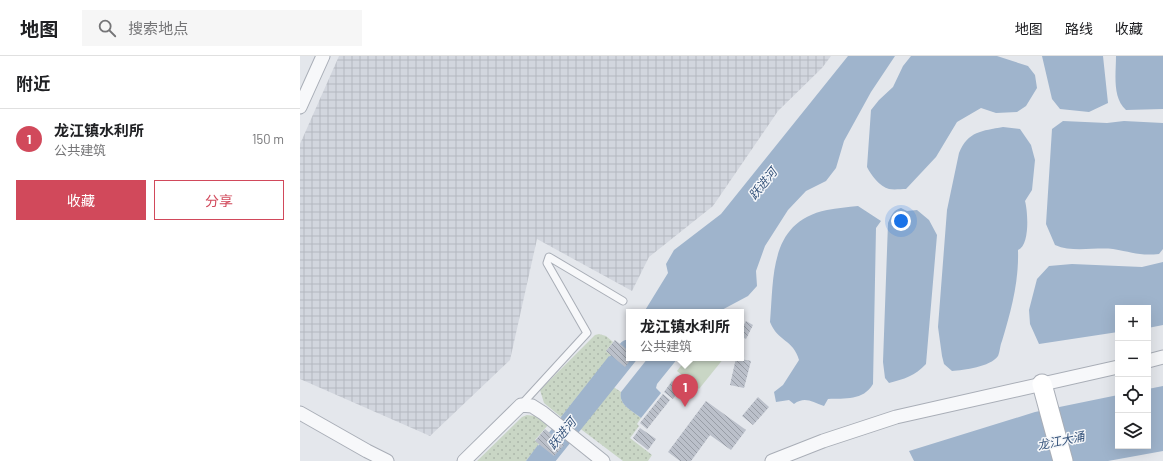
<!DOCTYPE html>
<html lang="zh">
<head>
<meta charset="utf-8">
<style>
	:root { --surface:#fff; --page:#f6f6f6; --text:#202124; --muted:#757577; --line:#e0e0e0; --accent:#d1495b }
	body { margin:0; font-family:Barlow,"Noto Sans SC",sans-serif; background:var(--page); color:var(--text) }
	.controls { position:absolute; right:12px; bottom:12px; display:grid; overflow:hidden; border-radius:0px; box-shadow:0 4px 16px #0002 }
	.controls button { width:36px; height:36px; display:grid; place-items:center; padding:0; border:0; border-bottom:1px solid var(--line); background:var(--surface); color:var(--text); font:20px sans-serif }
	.you { position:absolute; left:601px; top:165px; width:14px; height:14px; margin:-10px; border:3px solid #fff; border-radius:50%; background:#1a73e8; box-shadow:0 0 0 6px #1a73e833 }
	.badge { display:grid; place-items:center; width:26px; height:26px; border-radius:50%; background:var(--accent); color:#fff; font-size:13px; font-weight:700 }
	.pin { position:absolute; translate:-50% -33px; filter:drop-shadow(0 1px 2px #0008) }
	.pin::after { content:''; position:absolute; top:21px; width:14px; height:12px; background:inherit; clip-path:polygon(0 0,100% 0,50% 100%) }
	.popup { position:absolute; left:326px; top:253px; width:118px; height:52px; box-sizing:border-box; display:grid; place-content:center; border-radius:0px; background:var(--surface); filter:drop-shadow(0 1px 3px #0005); font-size:13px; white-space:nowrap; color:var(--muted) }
	.popup b { font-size:15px; color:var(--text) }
	.popup::after { content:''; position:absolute; left:50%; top:100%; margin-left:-8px; border:8px solid transparent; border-top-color:var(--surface) }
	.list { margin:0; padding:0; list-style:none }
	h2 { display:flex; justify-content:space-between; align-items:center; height:52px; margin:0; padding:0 16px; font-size:17px }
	h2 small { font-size:13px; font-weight:400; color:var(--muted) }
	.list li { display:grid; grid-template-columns:26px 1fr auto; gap:12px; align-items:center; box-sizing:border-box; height:60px; padding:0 16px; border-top:1px solid var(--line) }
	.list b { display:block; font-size:15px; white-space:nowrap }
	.list p { margin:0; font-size:13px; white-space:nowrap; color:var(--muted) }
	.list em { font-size:13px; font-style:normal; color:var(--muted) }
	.actions { display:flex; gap:8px; padding:12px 16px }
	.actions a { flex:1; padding:9px 0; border:1px solid var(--accent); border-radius:0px; text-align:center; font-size:14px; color:var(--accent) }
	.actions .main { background:var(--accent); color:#fff }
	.icon { flex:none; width:22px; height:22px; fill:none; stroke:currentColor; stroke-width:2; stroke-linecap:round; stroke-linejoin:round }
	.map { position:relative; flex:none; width:863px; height:405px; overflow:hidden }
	header { display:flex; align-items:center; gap:24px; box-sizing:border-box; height:56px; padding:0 20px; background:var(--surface); border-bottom:1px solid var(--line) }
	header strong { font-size:19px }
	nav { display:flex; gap:22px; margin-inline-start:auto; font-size:14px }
	.search { width:280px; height:36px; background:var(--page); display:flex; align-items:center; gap:10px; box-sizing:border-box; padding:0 14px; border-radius:0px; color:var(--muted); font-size:15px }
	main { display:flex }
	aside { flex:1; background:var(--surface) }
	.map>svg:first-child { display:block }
</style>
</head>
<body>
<header>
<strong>地图</strong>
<div class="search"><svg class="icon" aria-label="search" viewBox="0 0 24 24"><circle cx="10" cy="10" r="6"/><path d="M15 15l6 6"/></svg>搜索地点</div>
<nav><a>地图</a><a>路线</a><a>收藏</a></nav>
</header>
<main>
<aside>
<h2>附近<small></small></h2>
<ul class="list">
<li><span class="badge">1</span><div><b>龙江镇水利所</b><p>公共建筑</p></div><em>150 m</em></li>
</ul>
<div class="actions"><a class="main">收藏</a><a>分享</a></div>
</aside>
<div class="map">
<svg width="863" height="405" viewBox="0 0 863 405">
	<defs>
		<pattern id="industrial-grid" width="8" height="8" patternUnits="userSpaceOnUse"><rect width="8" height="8" fill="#d2d6de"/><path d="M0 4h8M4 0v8" fill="none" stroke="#b4b8c0"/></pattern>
		<pattern id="grass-dots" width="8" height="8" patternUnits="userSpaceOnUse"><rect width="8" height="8" fill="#c9d6c5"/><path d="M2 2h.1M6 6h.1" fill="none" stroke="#adb8ab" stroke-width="1.8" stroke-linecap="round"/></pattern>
		<pattern id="building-back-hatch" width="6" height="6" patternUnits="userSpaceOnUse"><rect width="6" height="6" fill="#bbc0ca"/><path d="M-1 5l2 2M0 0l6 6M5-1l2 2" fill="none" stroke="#989da6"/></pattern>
	</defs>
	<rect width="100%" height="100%" fill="#e4e7ec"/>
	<path fill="url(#industrial-grid)" d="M39,0H531L522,12L478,55L413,150L349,201L332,235L237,183L210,304L130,380L0,323V88Z"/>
	<path fill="url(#grass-dots)" d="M299,278L306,280L313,286L306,295L311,299L261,361L244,347L240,334L295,279Z
		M312,330L321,336C318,349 333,355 341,362L337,368L339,370L330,382L352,399L348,405H323L278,371Z
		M227,359L235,360L248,369L235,384L239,388L226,405H177L222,361Z"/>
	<path fill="#c9d6c5" d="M387,302H424L399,333L377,315Z"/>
	<path fill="#9fb4cc" d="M548,0H595L571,36L544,85L536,112L526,125L506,135L488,154L465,190L456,215L457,230L448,240L418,256H344L368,217L366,208L374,194L421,158Z
		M611,0H697L728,10L735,19L737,32L726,50L717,56L696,57L681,52L657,66L636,101L606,133C601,133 594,134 589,133C580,131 571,119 567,111L571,54L579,44L593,31L603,10Z
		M742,0H803L808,47L789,56L760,53L752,43Z
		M816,0H863V53L826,54C812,41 816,18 816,0Z
		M763,65L807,67L824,65L863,67V193L859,198C839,200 832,196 813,193C794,191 773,197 755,189L746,168L752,73Z
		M703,71L720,73L731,89L735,104L732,134L725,145C728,156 730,189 718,194C719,226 711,255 702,285C700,289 700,296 698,300C690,311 664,314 652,315L644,308L642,300L638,271L647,154L659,97C668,75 682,75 703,71Z
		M558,150L581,165L576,172L573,328C563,345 545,342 528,343L524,350C512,346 505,340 494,348L489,344L476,346L474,336L483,329L499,304C493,283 478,286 470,266C474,220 469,166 527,154C537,152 548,151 558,150Z
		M601,152L607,155L617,154L629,164L637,179L626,308C615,320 604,323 589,327L585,322L583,306L588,167C591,160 593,154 601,152Z
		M863,206V269L848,272V252H818V276L739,288L730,268L729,254L737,223L749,210L772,208L842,211Z
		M309,300L325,312L277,373L261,361Z
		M348,302H378L357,328L356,332L361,337L341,362C333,355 318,349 321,336Z
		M863,330V395L808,405H614L609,395L735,356L818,339V390H848V333Z
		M238,389L254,401L252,405H226Z"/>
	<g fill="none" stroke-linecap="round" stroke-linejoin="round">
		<path stroke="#9fb4cc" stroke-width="23" d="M241,405L329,295"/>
	</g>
	<path fill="url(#building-back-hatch)" d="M446,265L453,269L446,283L441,280V274Z
		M315,284L329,295V302H332L325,311L306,295Z
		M436,302L451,305L444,332L430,329Z
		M372,325L381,332L373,343L364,336Z
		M363,338L370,344L347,373L340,367Z
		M458,341L469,351L453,369L442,360Z
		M406,345L446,374L431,394L410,379L391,405H380L368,396Z
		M340,372L356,383L348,394L333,382Z
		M245,373L264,389L254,400L235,385Z"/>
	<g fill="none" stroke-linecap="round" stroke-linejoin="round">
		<g stroke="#a9aeb7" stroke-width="9">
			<path id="lane" d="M221,349L287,277L247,207L249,201L323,245"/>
		</g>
		<g stroke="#a9aeb7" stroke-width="15">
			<path id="street" d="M0,51L23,0
				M848,305L863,301
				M0,357L67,395L87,405
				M164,405L221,349L232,350L243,357L303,405
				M472,405L523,385L596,361L818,311"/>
		</g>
		<g stroke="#a9aeb7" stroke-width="21">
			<path id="secondary" d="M742,328L763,405"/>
		</g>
		<use href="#lane" stroke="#f7f8fa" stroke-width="7"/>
		<use href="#street" stroke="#f7f8fa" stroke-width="13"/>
		<use href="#secondary" stroke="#fff" stroke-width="19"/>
	</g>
	<g text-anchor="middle" stroke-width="3" stroke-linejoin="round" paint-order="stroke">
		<g font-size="12" font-style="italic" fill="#34527a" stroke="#f4f6f9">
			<text transform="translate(463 128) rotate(-51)" y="4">跃进河</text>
			<text transform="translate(262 378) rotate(-51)" y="4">跃进河</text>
			<text transform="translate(761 385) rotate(-12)" y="4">龙江大涌</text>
		</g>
	</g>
</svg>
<div class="controls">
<button>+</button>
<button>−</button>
<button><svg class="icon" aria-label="locate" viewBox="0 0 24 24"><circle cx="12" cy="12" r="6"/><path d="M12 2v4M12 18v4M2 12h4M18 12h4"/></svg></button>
<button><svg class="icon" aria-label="layers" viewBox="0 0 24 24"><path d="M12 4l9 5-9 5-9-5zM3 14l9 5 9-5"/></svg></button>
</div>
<div class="you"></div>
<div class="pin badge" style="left:385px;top:351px">1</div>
<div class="popup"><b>龙江镇水利所</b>公共建筑</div>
</div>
</main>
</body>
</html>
